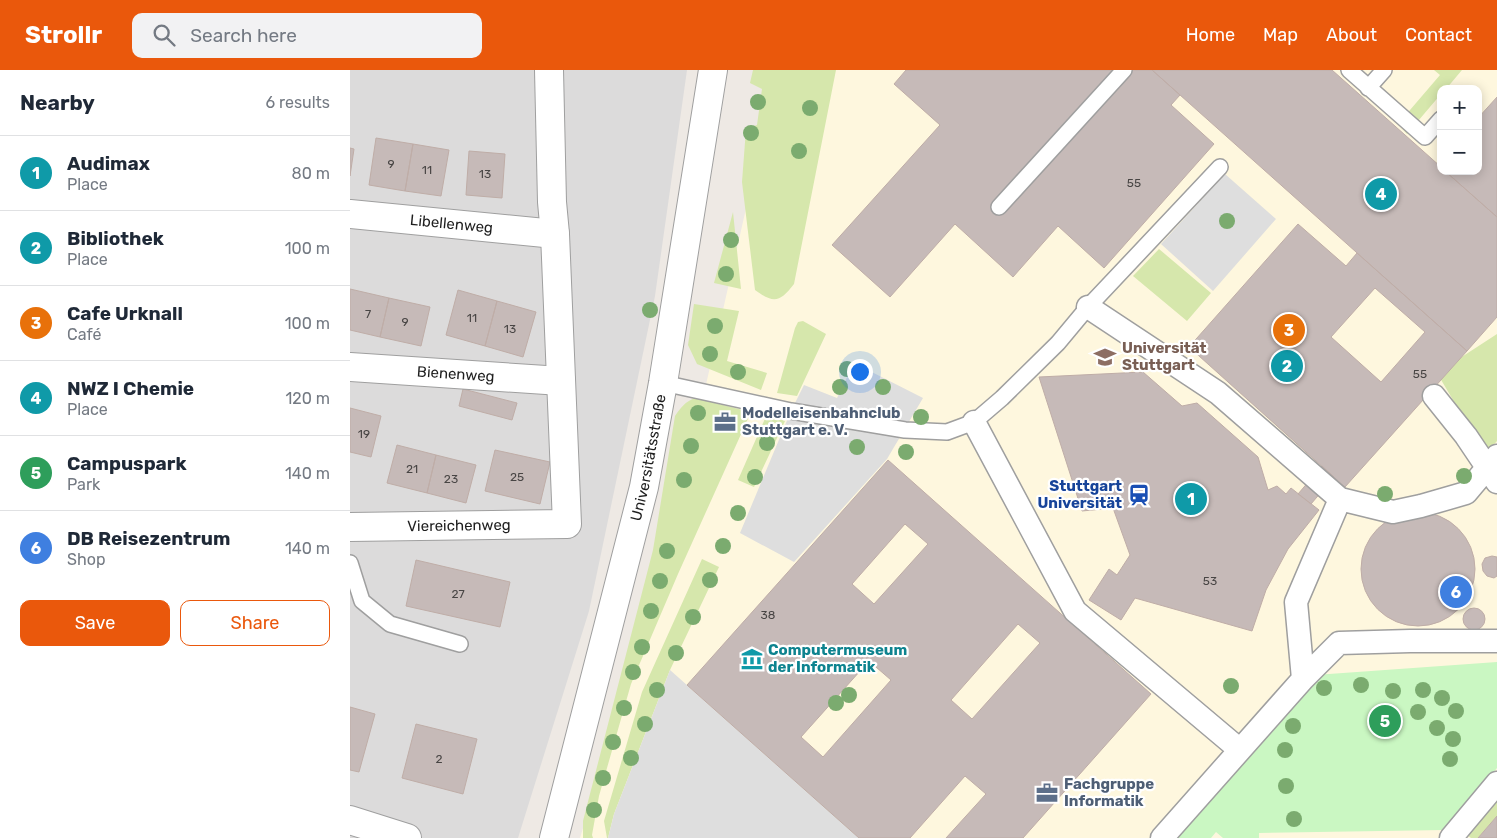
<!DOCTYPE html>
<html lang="en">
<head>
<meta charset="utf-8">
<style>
	:root { --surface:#fff; --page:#f2f2f3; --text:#1f2937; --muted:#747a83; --line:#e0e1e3; --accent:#ea580c }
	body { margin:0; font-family:Rubik,sans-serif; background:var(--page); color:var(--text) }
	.controls { position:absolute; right:15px; top:15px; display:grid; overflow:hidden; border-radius:10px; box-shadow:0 2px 12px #0003 }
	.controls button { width:45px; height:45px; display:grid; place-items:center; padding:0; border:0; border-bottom:1px solid var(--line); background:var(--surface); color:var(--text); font:25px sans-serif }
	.you { position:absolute; left:509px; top:301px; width:18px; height:18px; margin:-12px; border:4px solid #fff; border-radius:50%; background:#1a73e8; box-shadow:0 0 0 8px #1a73e833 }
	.badge { display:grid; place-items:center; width:32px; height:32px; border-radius:50%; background:var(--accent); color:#fff; font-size:16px; font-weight:700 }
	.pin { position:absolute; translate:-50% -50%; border:2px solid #fff; box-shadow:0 1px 5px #0006 }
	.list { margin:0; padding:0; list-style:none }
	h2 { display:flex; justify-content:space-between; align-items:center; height:65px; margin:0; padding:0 20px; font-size:21px }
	h2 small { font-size:16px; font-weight:400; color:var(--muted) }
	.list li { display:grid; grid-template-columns:32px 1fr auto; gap:15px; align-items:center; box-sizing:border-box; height:75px; padding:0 20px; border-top:1px solid var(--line) }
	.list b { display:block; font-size:19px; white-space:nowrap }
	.list p { margin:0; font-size:16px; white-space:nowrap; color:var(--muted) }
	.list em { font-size:16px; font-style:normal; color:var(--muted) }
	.actions { display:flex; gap:10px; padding:15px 20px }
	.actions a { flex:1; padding:11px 0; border:1px solid var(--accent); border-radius:10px; text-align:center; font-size:18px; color:var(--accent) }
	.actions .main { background:var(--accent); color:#fff }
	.icon { flex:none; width:28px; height:28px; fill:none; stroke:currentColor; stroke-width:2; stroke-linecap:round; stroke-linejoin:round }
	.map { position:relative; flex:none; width:1147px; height:768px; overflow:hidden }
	header { display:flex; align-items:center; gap:30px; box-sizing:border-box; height:70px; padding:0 25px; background:var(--accent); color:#fff }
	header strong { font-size:24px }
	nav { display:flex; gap:28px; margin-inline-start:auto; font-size:18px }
	.search { width:350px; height:45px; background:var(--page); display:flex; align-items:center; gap:12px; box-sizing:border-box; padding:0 18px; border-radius:10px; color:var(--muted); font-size:19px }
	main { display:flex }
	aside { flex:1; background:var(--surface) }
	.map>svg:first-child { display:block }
</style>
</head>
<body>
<header>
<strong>Strollr</strong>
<div class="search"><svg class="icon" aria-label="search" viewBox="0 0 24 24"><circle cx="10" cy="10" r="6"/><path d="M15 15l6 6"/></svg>Search here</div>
<nav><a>Home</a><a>Map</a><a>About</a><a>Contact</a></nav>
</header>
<main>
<aside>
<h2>Nearby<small>6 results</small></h2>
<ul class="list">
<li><span class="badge" style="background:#0f9aa8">1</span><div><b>Audimax</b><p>Place</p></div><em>80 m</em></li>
<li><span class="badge" style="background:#0f9aa8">2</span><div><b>Bibliothek</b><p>Place</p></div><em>100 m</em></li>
<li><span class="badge" style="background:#e8710a">3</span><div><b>Cafe Urknall</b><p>Café</p></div><em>100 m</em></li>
<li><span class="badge" style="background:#0f9aa8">4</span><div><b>NWZ I Chemie</b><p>Place</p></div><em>120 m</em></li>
<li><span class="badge" style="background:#2e9e5b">5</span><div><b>Campuspark</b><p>Park</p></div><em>140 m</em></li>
<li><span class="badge" style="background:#3f7fe0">6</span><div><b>DB Reisezentrum</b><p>Shop</p></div><em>140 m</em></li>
</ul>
<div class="actions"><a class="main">Save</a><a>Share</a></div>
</aside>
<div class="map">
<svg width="1147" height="768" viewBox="0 0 1147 768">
	<rect width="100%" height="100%" fill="#eee9e4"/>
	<path fill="#dcdbdb" d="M0,0H337L305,226L239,541L168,768H0Z"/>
	<path fill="#fef7de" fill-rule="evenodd" d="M424,0H1147V768H230L320,473L405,99ZM1091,19H1128V101H1091Z"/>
	<path fill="#d6e7ac" d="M403,0H486L444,214C430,232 424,234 405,220L392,112L396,59L407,55L412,19L400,13Z
		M1084,0H1112L1096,19H1091V24L1057,64L1048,54L1090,5Z
		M383,142L391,219L364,213Z
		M809,179L861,223L837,251L783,206Z
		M344,234L389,241L377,291L417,303L411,320L347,294L338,275Z
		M453,251L476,264L447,326L427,323L445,258L448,252Z
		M1147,264V371L1139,380L1106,335L1087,303Z
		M345,328L401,342L328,504L281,614L249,726L242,765L243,768H233V751L303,480L325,346C331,337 335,332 345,328Z
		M417,344L435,351L404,417L388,410Z
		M352,489L369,497L320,600L264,744L258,768H257L254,751L292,622Z
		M1147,731V746L1128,768H1121L1117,765Z"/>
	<path fill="#caf7c2" d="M1147,592V698L1094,760L909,763V768H873L866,762L861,768H820L965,605Z"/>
	<path fill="#dedede" d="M875,104L926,149L863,221L811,174Z
		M504,293L573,328L537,389L444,492L390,463L441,341L454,315L487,328Z
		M320,600L509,768H258L264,744Z"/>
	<path fill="#c6bab8" stroke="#bfada7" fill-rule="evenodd" d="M556,0H802L830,25L821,35L864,74L754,198L708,156L663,207L605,154L540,227L482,175L590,55L544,14Z
		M802,0H982L1091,97V101H1095L1147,147V247L1117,281Z
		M1147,27V147L1095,101H1128V48Z
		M26,68L63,74L55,121L19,115Z
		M63,74L99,80L91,126L55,121Z
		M0,78L4,79L0,106Z
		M119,81L155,84L152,128L116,125Z
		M948,154L996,196L1007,183L1117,281L995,417L839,277ZM1025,218L1075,262L1031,312L981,267Z
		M0,219L39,228L30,267L0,260Z
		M108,220L147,231L135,276L96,265Z
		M39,228L80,237L71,276L30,267Z
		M147,231L186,242L173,287L135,276Z
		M793,302L832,336L847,333L908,387L918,420L927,416L936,424L941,418L969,440L938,479L916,520L902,561L785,528L771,550L739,530L759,499L767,505L780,485L763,438L732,441L689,307Z
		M113,319L167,333L162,350L109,336Z
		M0,338L31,346L21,387L0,382Z
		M47,375L86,385L77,423L37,413Z
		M145,380L200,392L190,434L135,421Z
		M86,385L126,395L116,433L77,423Z
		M538,390L801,624L673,768H596L636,724L615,706L560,768H509L337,615ZM555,454L578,474L524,534L502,514ZM668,554L690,573L622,649L601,630ZM519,591L541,610L473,687L451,667Z
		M972,396L984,407L961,434L948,424Z
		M1011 499a57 57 0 1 1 114 0a57 57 0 1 1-114 0Z
		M1142,486L1147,487V506L1144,508L1137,506L1133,501L1132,494L1135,488Z
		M66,490L160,512L150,557L56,536Z
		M1113 549a11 11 0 1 1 22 0a11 11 0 1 1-22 0Z
		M0,637L25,644L9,702L0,700Z
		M66,654L127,669L113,724L52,708Z
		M1147,746V768H1128Z"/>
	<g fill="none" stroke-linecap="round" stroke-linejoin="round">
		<g stroke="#9f9f9f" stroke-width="18">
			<path id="service" d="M999,0L1075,67L1091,49
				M1018,18L1034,0
				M649,137L774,0
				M313,313L441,341L555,360L597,362L624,352L652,328L708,273L738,237L870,97
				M0,493L12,531L40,554L110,574"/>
		</g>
		<g stroke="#9f9f9f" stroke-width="25">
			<path id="pedestrian" d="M738,237L868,323L990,429L1043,442L1071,436L1116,423L1147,386
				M1084,326L1116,366L1147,412
				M624,352L725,541L890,680
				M953,609L946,532L990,429
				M812,768L953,609L989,573L1060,571H1147
				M1101,768L1147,713"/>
		</g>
		<g stroke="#9f9f9f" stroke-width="30">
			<g id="minor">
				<path id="s1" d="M0,144L205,164"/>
				<path id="s2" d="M0,297L211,311"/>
				<path id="s3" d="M0,457L217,454L205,164L202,132L199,0"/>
				<path d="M0,750L57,768"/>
			</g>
		</g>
		<g stroke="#9f9f9f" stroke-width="30">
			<g id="tertiary">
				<path id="s4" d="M204,768L294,417L313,313L363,0"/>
			</g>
		</g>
		<use href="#service" stroke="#fff" stroke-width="15"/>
		<use href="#pedestrian" stroke="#fff" stroke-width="22"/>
		<use href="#minor" stroke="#fff" stroke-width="28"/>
		<use href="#tertiary" stroke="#fff" stroke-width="28"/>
	</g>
	<g fill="#7bab6f">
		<circle cx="408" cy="32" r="8"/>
		<circle cx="460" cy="38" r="8"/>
		<circle cx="401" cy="63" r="8"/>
		<circle cx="449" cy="81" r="8"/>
		<circle cx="877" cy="151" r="8"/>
		<circle cx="381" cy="170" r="8"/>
		<circle cx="376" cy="204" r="8"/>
		<circle cx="300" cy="240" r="8"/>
		<circle cx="365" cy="256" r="8"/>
		<circle cx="360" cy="284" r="8"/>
		<circle cx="497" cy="299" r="8"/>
		<circle cx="388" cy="302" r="8"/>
		<circle cx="490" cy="317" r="8"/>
		<circle cx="533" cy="317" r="8"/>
		<circle cx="348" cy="343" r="8"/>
		<circle cx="571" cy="347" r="8"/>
		<circle cx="417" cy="373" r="8"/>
		<circle cx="341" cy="376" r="8"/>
		<circle cx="507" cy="377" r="8"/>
		<circle cx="556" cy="382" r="8"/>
		<circle cx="1114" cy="406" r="8"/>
		<circle cx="405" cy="407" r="8"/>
		<circle cx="334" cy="410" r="8"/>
		<circle cx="1035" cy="424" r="8"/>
		<circle cx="388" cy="443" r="8"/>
		<circle cx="373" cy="476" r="8"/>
		<circle cx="317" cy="481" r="8"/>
		<circle cx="360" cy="510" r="8"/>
		<circle cx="310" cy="511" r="8"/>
		<circle cx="301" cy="541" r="8"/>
		<circle cx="343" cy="547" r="8"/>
		<circle cx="292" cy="577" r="8"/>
		<circle cx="326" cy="583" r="8"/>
		<circle cx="283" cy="602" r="8"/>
		<circle cx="1011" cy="615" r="8"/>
		<circle cx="881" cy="616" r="8"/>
		<circle cx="974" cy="618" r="8"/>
		<circle cx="307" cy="620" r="8"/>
		<circle cx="1073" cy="620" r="8"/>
		<circle cx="1043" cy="621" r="8"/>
		<circle cx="499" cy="625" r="8"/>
		<circle cx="1092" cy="628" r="8"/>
		<circle cx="486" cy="633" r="8"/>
		<circle cx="274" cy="638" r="8"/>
		<circle cx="1106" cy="641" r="8"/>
		<circle cx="1068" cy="642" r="8"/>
		<circle cx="295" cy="654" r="8"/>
		<circle cx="943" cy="656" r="8"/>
		<circle cx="1087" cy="658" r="8"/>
		<circle cx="1103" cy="669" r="8"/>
		<circle cx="263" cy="672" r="8"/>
		<circle cx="935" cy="680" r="8"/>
		<circle cx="281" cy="688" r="8"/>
		<circle cx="1100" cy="689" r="8"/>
		<circle cx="253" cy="708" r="8"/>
		<circle cx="936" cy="716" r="8"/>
		<circle cx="244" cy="740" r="8"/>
		<circle cx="944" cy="749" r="8"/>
	</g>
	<defs>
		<g id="university-bare" transform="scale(1.725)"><path d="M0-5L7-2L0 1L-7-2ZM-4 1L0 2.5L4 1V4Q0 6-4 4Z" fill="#8d6e63" stroke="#fff" stroke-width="2.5" paint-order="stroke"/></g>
		<g id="office-bare" transform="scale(1.725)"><path d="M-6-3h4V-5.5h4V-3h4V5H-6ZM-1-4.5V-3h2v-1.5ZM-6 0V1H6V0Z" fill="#5c6f8a" stroke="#fff" stroke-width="2.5" paint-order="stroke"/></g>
		<g id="station-bare" transform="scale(1.725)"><path d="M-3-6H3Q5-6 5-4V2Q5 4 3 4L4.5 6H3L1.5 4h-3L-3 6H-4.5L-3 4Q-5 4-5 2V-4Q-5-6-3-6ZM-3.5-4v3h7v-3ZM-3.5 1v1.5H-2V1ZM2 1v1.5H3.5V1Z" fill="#1a4fb4" stroke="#fff" stroke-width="2.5" paint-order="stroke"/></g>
		<g id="museum-bare" transform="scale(1.725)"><path d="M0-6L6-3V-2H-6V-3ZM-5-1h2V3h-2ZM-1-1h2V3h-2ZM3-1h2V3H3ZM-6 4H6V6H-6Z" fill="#0f9aa8" stroke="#fff" stroke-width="2.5" paint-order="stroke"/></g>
	</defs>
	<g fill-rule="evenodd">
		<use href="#university-bare" x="755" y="287"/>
		<use href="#office-bare" x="375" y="352"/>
		<use href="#station-bare" x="789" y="425"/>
		<use href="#museum-bare" x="402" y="589"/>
		<use href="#office-bare" x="697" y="723"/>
	</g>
	<g text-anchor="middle" stroke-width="4.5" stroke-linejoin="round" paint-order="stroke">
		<g font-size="12" fill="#484544">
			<text x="41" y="98">9</text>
			<text x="77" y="104">11</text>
			<text x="135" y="108">13</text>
			<text x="784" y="117">55</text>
			<text x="18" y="248">7</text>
			<text x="122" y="252">11</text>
			<text x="55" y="256">9</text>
			<text x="160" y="263">13</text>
			<text x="1070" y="308">55</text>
			<text x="14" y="368">19</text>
			<text x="62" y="403">21</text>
			<text x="167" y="411">25</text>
			<text x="101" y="413">23</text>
			<text x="860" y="515">53</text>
			<text x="108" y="528">27</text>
			<text x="418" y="549">38</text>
			<text x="89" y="693">2</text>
		</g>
		<g font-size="15" fill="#1e1e1e" stroke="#fff">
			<text dy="5" stroke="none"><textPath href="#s1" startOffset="102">Libellenweg</textPath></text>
			<text dy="5" stroke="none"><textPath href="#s2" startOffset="106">Bienenweg</textPath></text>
			<text dy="5" stroke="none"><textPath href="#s4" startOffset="392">Universitätsstraße</textPath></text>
			<text dy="5" stroke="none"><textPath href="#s3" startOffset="109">Viereichenweg</textPath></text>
		</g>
		<g font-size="15" font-weight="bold" fill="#785e54" stroke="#fff" text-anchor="start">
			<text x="772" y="283">Universität<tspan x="772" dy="17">Stuttgart</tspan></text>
		</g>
		<g font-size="15" font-weight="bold" fill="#4e5e75" stroke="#fff" text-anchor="start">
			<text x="392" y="348">Modelleisenbahnclub<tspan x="392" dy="17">Stuttgart e. V.</tspan></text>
			<text x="714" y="719">Fachgruppe<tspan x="714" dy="17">Informatik</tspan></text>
		</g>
		<g font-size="15" font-weight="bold" fill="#164399" stroke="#fff" text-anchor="end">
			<text x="772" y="421">Stuttgart<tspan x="772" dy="17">Universität</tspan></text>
		</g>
		<g font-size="15" font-weight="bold" fill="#0d838f" stroke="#fff" text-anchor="start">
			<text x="418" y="585">Computermuseum<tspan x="418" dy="17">der Informatik</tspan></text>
		</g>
	</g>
</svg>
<div class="controls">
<button>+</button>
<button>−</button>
</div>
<div class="you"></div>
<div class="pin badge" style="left:841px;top:429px;background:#0f9aa8">1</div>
<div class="pin badge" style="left:937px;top:296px;background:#0f9aa8">2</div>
<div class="pin badge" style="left:939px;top:260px;background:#e8710a">3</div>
<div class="pin badge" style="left:1031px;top:124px;background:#0f9aa8">4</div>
<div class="pin badge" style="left:1035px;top:651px;background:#2e9e5b">5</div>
<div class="pin badge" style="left:1106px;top:522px;background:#3f7fe0">6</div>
</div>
</main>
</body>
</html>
